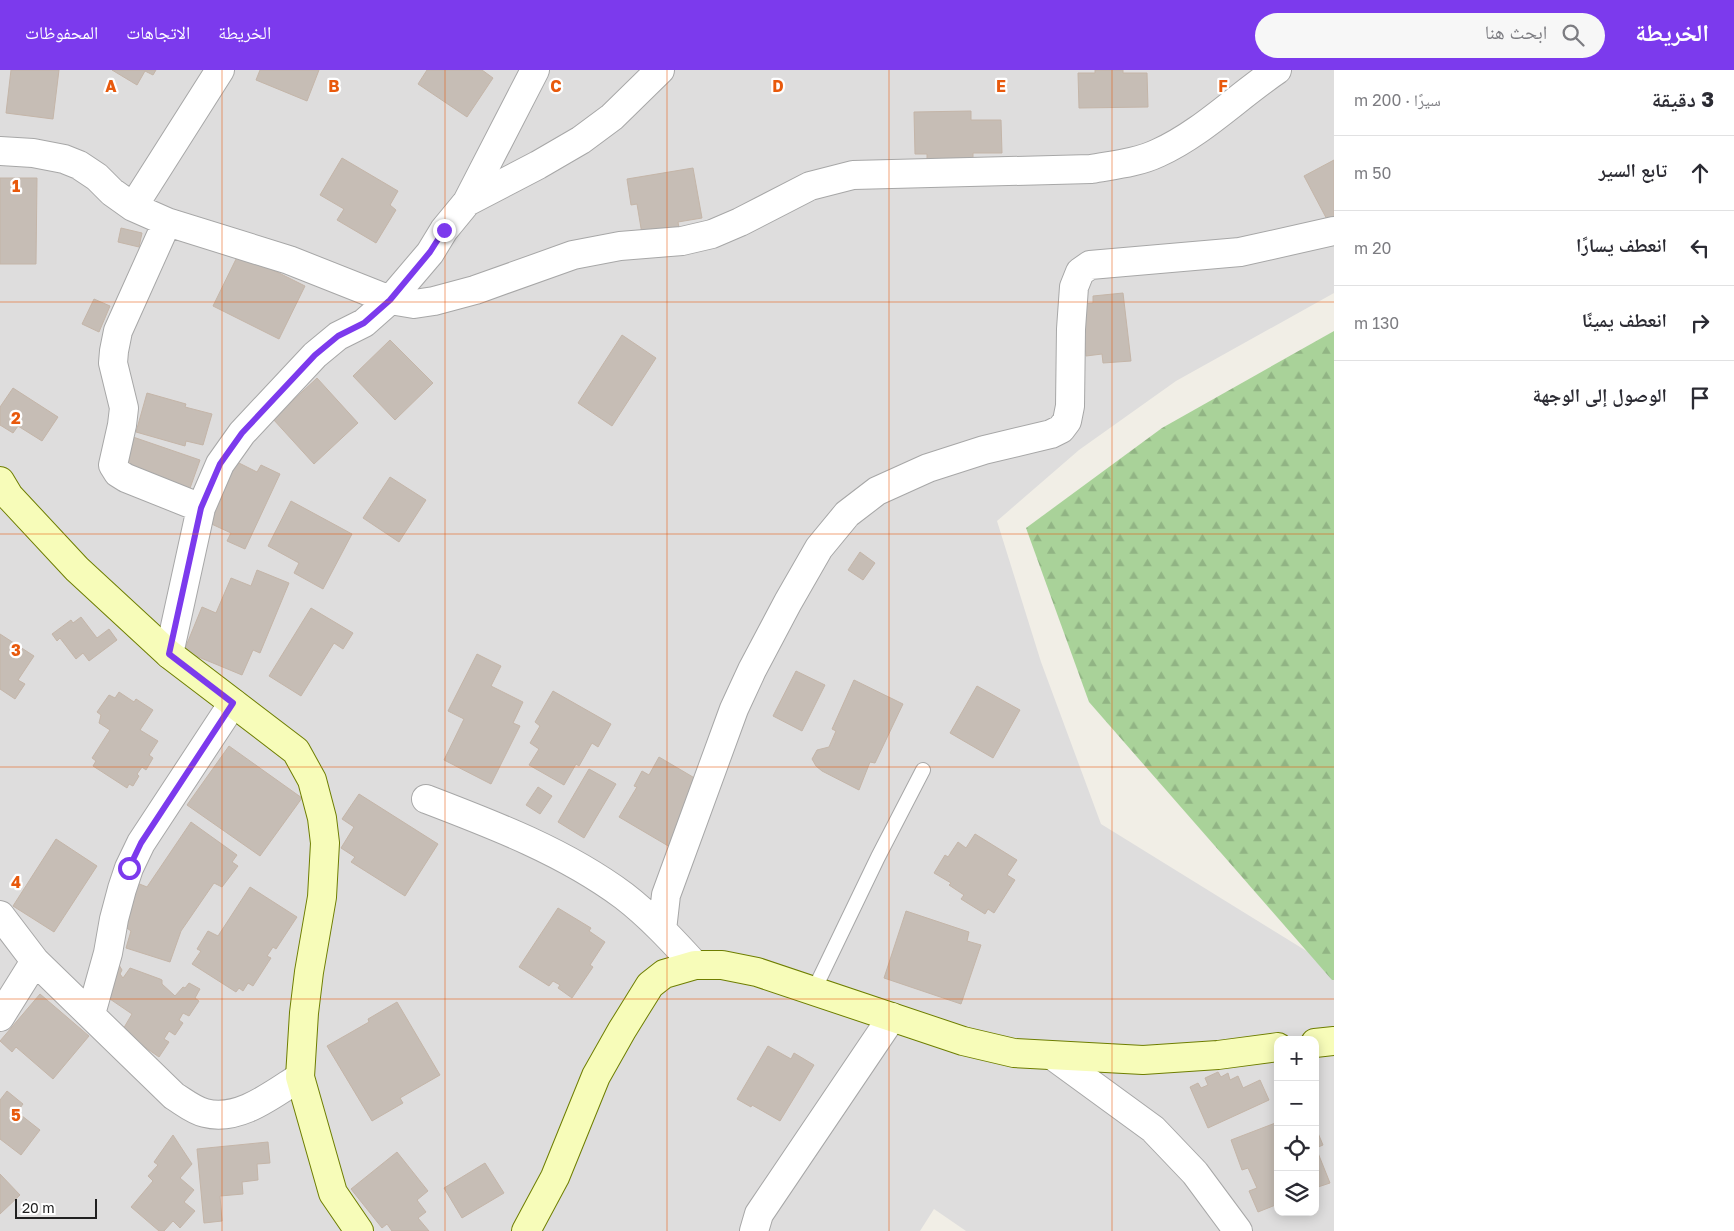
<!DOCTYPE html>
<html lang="ar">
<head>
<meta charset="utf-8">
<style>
	:root { --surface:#fff; --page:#f7f7f7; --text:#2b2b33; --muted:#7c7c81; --line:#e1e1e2; --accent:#7c3aed }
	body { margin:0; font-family:"Golos Text","Noto Naskh Arabic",sans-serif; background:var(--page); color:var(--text); direction:rtl }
	.controls { position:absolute; right:15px; bottom:15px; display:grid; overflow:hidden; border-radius:10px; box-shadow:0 2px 12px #0003 }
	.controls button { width:45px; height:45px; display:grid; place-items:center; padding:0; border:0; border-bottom:1px solid var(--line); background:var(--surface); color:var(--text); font:25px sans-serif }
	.scale { position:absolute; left:15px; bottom:12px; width:82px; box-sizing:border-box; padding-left:5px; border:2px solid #202020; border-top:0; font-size:14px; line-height:18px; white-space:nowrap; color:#202020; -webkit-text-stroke:4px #fff; paint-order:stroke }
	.stop { position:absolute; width:15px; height:15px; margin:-11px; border:4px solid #7c3aed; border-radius:50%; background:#fff }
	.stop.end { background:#7c3aed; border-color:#fff; box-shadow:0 1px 5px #0008 }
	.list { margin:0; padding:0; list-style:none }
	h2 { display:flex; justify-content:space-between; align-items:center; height:65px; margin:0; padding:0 20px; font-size:21px }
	h2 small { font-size:16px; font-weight:400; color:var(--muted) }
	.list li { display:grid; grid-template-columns:32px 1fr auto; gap:15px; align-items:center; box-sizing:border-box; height:75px; padding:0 20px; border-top:1px solid var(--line) }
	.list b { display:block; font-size:19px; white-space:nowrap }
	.list em { font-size:16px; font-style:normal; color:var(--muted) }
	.icon { flex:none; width:28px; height:28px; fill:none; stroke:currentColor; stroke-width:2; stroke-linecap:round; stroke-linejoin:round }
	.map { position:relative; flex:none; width:1334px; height:1161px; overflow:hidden; direction:ltr }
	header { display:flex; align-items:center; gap:30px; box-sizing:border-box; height:70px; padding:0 25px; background:var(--accent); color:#fff }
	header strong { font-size:24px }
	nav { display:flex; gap:28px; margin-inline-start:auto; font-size:18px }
	.search { width:350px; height:45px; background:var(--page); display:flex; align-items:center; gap:12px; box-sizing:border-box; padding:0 18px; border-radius:28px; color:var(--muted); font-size:19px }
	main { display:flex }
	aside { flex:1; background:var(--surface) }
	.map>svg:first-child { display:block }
</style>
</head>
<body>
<header>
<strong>الخريطة</strong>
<div class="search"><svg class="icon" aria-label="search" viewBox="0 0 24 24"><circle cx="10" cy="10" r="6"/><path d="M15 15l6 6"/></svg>ابحث هنا</div>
<nav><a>الخريطة</a><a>الاتجاهات</a><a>المحفوظات</a></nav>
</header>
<main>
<aside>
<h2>3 دقيقة<small>سيرًا · 200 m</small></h2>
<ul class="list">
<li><svg class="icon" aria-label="ahead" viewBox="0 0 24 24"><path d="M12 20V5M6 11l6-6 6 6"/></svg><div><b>تابع السير</b></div><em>50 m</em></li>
<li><svg class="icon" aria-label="left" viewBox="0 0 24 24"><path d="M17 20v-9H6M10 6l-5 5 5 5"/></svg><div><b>انعطف يسارًا</b></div><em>20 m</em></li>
<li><svg class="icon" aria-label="right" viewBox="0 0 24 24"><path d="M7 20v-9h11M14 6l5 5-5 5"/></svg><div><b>انعطف يمينًا</b></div><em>130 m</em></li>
<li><svg class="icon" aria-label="arrive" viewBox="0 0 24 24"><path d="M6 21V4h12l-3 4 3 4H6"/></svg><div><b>الوصول إلى الوجهة</b></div></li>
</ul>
</aside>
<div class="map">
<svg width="1334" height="1161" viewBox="0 0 1334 1161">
	<defs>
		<pattern id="forest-firs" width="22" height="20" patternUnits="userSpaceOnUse" patternTransform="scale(1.25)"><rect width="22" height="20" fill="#a9d299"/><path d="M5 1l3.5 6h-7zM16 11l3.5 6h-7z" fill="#91b484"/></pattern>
	</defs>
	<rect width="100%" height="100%" fill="#f1eee6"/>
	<path fill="#dedddd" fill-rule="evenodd" d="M0,0H1334V223L1176,311L1079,380L997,451L1041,592L1101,754L1334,898V1161H966L934,1139L920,1161H0ZM1278,970H1315V1142H1278Z"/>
	<path fill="url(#forest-firs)" d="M1334,261V910H1332L1089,632L1026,458L1162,358Z"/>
	<path fill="#c6bdb5" stroke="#c4b5a8" d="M11,0H59L53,49L6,43Z
		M112,0H156L153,5L145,1L137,15Z
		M260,0H319L307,31L256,10Z
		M427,0H482L493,8L467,47L418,14Z
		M1095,0H1123V3H1147L1148,37L1079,38L1078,3H1095Z
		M971,41V50H1001L1002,83H973V89H927V84H915L914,42Z
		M342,88L398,121L390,135L396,140L376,173L337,150L344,139L320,125Z
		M1334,90V156L1331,157L1304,106Z
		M693,98L702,148L678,152L679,158L642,164L637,134L631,135L627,109Z
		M0,108H37L36,194H0Z
		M121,158L142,163L139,177L118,172Z
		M239,183L305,216L279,269L213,236Z
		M1123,223L1131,291L1103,293L1102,284L1086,286L1081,234L1093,233V226Z
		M94,229L110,236L99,262L82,254Z
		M622,265L656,288L612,356L578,333Z
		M390,270L433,313L395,350L353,306Z
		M317,308L358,353L314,394L273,349Z
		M13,318L58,347L42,371L18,356L13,363L0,355V337Z
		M147,323L186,334L185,337L212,344L203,375L186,371L185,376L136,362Z
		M133,367L200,390L189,421L122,398Z
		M235,391L257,402L261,395L280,404L245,479L227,471L231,463L205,451Z
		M390,407L426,430L399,472L363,448Z
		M291,431L352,464L323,519L294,503L299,493L268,476Z
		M860,482L875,493L863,510L848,500Z
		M257,500L289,513L260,583L253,580L242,605L184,581L202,537L216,543L231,508L251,516Z
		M311,538L353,563L343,579L334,573L301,626L269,606Z
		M81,547L97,568L109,559L117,570L89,591L83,583L76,589L60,568L57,571L52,564L71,550L73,553Z
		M0,564L34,586L18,610L25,614L15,629L0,619Z
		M477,584L501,596L491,616L523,632L513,653L520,656L491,714L444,690L464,649L448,641Z
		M796,601L825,615L802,661L773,646Z
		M854,610L903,634L875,693L870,692L859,720L822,701L816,696L812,689L817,680L829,677L836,661L832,659Z
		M977,616L1020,640L993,688L950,663Z
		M553,621L611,654L598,677L592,673L579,696L576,694L564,715L529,695L539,679L530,673L540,656L535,652Z
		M119,622L134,632L136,629L153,640L140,660L158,671L149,685L153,688L146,700L142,697L137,704L139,706L133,716L129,714L127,718L93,696L96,691L92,688L110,660L99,653L101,645L97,642L109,625L115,628Z
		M229,676L302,728L260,786L187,735Z
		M659,687L703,713L670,777L619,747L637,717L634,716L642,701L649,705Z
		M589,699L616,714L584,768L558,752Z
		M538,717L552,726L540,744L526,735Z
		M359,724L438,774L405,826L351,792L355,787L341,778L354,757L342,749Z
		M191,752L237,785L232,792L238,796L222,817L214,813L181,861L170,892L126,878L131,861L124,856L137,813L147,817Z
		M975,764L1017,790L1007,805L1015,810L994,843L988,839L985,844L961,829L964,825L949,815L951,813L934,803L945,785L948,787L958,772L966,778Z
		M56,769L97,796L54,862L13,836Z
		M250,817L297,847L276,879L273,877L267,886L271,888L253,916L248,913L243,921L239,918L236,922L192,894L201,881L197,879L208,861L218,866Z
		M558,838L591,858L589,861L605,872L590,895L593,897L572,928L558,918L560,915L553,911L549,916L519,897Z
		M906,841L969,862L967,871L981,875L961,934L884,908Z
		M119,895L122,900L120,904L123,908L130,898L160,909L162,910V914L175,926L183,917L185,918L189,913L200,919L195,928L199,931L189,946L183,943L179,950L183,953L175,965L169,961L164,969L169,972L159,987L122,961L132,944L107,927Z
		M40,924L89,966L53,1009L16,977L12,982L0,971Z
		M397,932L440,1005L400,1028L403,1033L372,1051L327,976L369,952L368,949Z
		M768,976L791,989L794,983L814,995L780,1051L752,1035L751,1037L737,1029Z
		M1218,1002L1221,1007L1228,1003L1230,1010L1238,1006L1243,1018L1260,1010L1269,1030L1208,1058L1190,1017L1198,1013L1201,1018L1208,1015L1205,1008Z
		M7,1021L23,1034L17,1042L40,1060L21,1085L0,1069V1030Z
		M1278,1052V1134L1258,1142L1249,1121L1257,1118L1248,1098L1242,1100L1231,1070Z
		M1315,1056L1323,1075L1316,1078L1330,1113L1315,1118Z
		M173,1065L192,1094L180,1108L194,1120L184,1132L195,1141L180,1158L173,1151L164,1161H159L131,1137L153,1111L148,1106L158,1095L154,1092Z
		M268,1072L270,1093L257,1094L258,1110L242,1112L243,1124L220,1126L222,1151L204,1153L197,1079Z
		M397,1082L428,1121L417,1130L426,1142L418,1148L429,1161H392L387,1154L382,1158L351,1119Z
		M485,1093L504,1123L462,1148L444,1118Z
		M0,1104L20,1125L0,1144Z"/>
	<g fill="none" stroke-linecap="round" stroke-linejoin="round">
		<g stroke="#a7a7a7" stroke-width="16">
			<path id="service" d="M814,920L878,787L923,700"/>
		</g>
		<g stroke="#a7a7a7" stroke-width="30">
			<path id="minor" d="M0,81L33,83L64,89L79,95L97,107L112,122L133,137L167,152L289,190L390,230L414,234L434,231L475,220L573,185L620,176L682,171L712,164L740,152L810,116L853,105L1091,99C1113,95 1137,93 1158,83C1202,63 1237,27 1277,0
				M467,132L535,0
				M133,137L220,0
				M167,152L118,261L114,281L113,293L124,338L122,355L113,395L118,403L126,408L201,438
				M169,584L201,438L220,394L242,363L315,285L338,266L364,253L390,230L430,183L444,160L467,132L538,95L581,70L612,47L660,0
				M426,729C494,755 565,782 624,826C650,846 673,871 695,895
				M0,845L35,891L174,1026C184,1032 193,1040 205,1043C239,1052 273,1024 300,1007
				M662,860L666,825L734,639L752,600L788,532L819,478L847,444L877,421L928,398L984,380L1051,364L1061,359L1067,351L1070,336L1071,259L1074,217L1080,202L1090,195L1240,182L1334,161
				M91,944L108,883L114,849L122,819L129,798L141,773L233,633
				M0,947L35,891
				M1053,986L1153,1059L1195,1103L1238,1161
				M754,1161L759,1144L892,947"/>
		</g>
		<g stroke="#6e7e00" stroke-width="30">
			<path id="secondary" d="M0,411L9,426L77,499L169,584L296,681L312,710L322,748L325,773L322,827L309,902L304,943L300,1007L333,1123L359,1161
				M1315,973L1334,971
				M526,1161L555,1107L596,1006L622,960L650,915L664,904L695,895H722L757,902L963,971L1014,983L1143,990L1218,985L1278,977"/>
		</g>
		<use href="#service" stroke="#fff" stroke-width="14"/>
		<use href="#minor" stroke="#fff" stroke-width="28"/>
		<use href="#secondary" stroke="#f7fcb9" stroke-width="28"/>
	</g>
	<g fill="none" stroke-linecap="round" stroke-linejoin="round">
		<path stroke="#7c3aed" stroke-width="6" d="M129,798L141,773L233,633L169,584L201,438L220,394L242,363L315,285L338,266L364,253L390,230L430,182L444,160"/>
	</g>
	<path fill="none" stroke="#e8590c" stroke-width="1" stroke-opacity="0.55" d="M222,0V1161M445,0V1161M667,0V1161M889,0V1161M1112,0V1161M0,232H1334M0,464H1334M0,697H1334M0,929H1334"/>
	<g font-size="16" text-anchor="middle" font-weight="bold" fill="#e8590c" stroke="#fff" stroke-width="4.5" stroke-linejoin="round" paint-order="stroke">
		<text x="111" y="22">A</text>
		<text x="334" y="22">B</text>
		<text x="556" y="22">C</text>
		<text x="778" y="22">D</text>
		<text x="1001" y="22">E</text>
		<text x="1223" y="22">F</text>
		<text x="16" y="122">1</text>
		<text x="16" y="354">2</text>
		<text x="16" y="586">3</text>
		<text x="16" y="818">4</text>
		<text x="16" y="1051">5</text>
	</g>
</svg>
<div class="controls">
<button>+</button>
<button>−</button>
<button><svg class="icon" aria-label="locate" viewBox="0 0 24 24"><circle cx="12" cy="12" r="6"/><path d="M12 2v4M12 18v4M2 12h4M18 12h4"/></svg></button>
<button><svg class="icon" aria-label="layers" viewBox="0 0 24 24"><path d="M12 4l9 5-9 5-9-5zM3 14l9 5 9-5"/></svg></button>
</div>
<div class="scale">20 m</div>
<div class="stop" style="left:129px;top:798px"></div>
<div class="stop end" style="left:444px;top:160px"></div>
</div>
</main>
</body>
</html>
